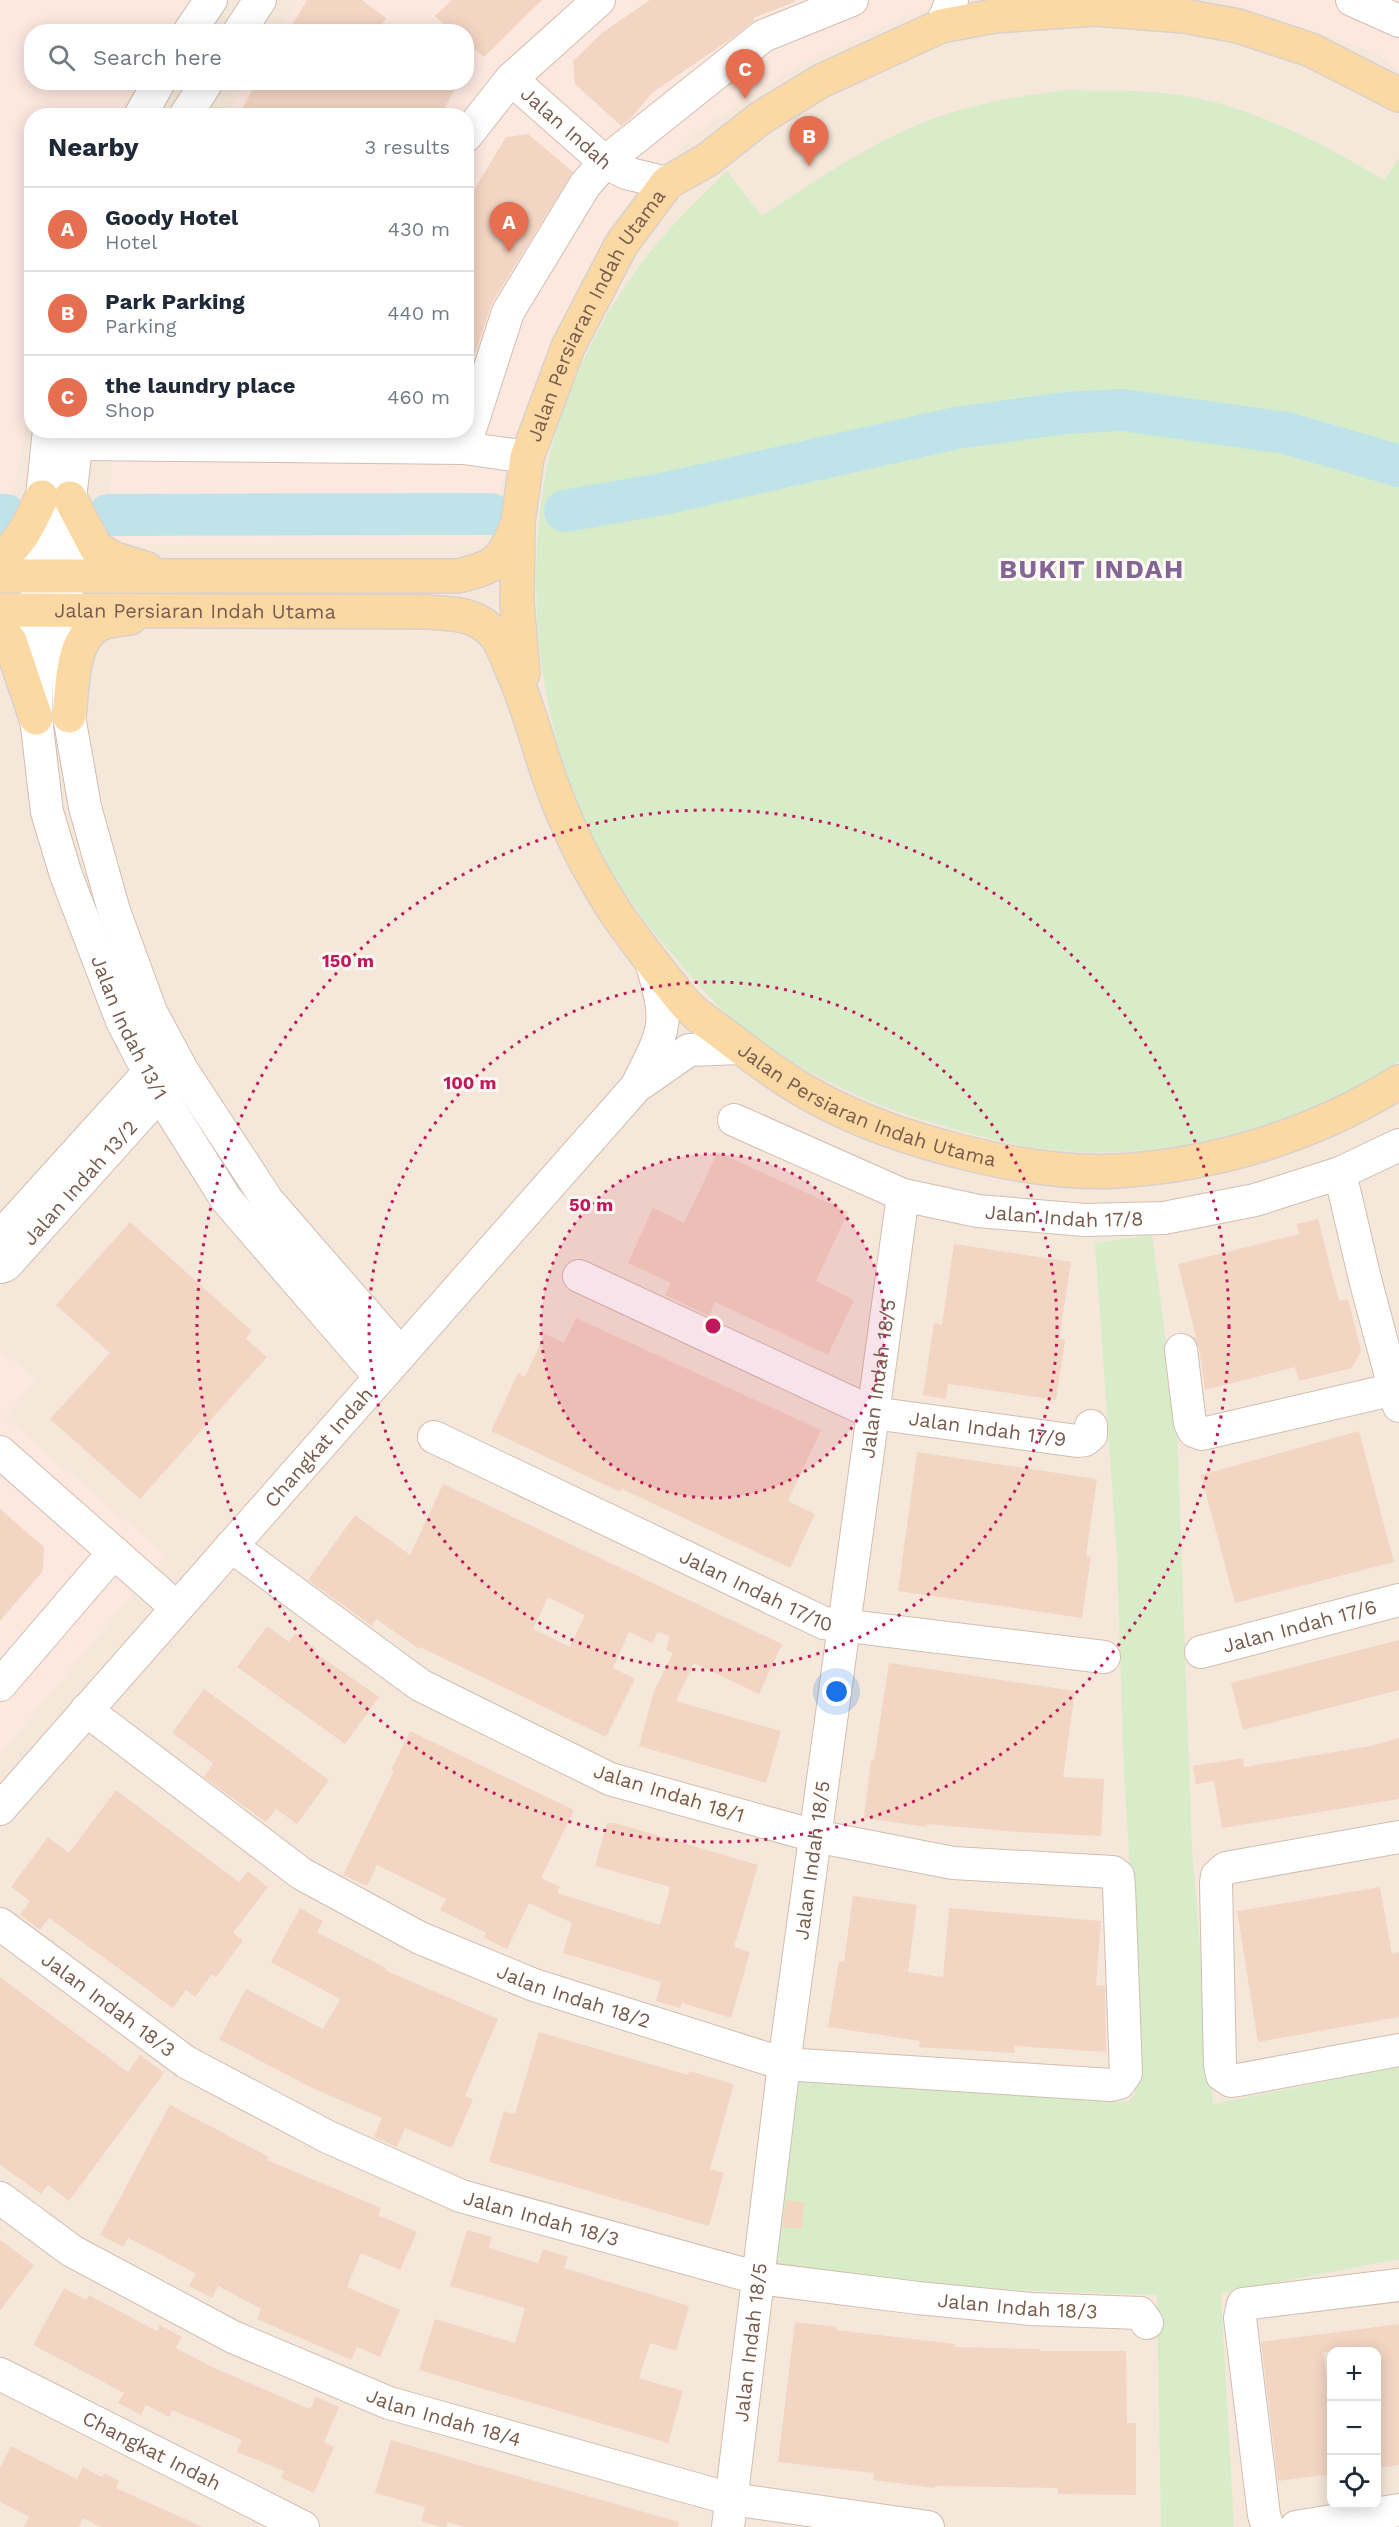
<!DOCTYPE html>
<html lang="en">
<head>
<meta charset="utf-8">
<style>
	:root { --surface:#fff; --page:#f2f2f3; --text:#1f2937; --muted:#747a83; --line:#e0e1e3; --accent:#e76f51 }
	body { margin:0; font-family:"Work Sans",sans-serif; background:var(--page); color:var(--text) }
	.controls { position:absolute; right:18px; bottom:18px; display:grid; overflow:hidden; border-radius:12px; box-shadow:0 3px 15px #0003 }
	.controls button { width:54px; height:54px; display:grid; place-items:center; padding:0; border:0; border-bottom:2px solid var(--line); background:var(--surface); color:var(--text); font:30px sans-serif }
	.you { position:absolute; left:837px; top:1692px; width:21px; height:21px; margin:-15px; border:4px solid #fff; border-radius:50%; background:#1a73e8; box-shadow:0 0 0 9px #1a73e833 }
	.badge { display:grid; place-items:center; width:39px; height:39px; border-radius:50%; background:var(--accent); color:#fff; font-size:20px; font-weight:700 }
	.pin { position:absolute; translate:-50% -50px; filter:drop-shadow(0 2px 3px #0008) }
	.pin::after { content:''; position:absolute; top:32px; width:21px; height:18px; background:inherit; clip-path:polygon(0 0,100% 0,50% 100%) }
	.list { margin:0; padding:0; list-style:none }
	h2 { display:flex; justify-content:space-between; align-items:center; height:78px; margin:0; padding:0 24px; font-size:26px }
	h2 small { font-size:20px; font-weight:400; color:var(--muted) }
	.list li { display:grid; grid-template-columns:39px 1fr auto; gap:18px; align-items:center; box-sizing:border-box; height:84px; padding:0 24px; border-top:2px solid var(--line) }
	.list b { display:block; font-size:22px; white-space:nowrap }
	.list p { margin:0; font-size:20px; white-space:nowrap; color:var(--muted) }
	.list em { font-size:20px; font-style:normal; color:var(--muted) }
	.icon { flex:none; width:33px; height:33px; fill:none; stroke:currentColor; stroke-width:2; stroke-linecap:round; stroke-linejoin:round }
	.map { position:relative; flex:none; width:1399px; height:2527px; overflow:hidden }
	.search { position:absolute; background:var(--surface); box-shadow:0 3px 15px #0003; left:24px; top:24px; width:450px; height:66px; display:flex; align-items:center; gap:15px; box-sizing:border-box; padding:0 21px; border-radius:24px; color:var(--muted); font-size:22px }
	.panel { position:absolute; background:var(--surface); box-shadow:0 3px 15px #0003; left:24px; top:108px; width:450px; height:330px; border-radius:24px }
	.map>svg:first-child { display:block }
</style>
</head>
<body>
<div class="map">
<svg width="1399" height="2527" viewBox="0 0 1399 2527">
	<rect width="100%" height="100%" fill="#fdf6ec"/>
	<path fill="#f5e8da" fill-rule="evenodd" d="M0,0H1399V2527H0ZM32,32H466V82H32ZM32,116H466V430H32ZM1332,2352H1376V2504H1332Z"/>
	<path fill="#fde8e0" d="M0,0H192L172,31L32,32V82L139,83L118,115L32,116L31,404L3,544H0Z
		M298,0H968L912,13L799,64L693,134L611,224L568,313L519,426L484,543L105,544L116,431L466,430V116L225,115L246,83L466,82V32L279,31Z
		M1223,0H1399V71L1374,52Z
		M0,1350L36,1381L4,1417L165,1555L0,1754Z"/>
	<path fill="#d8ecc9" d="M1068,90C1110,91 1154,89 1196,98C1264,112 1324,145 1384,180L1399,158V1062C1306,1123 1175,1161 1063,1151C1035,1149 1007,1143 980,1136C885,1113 792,1074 719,1007C707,995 696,982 685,969C651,931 621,892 597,847C531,720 516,538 565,404C585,351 615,295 651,251C674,222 700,197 727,171L762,216C824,175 888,130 960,110C995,99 1031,95 1068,90Z
		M1152,1235L1177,1427L1192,1849L1213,2104L1399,2067V2259L1221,2293L1234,2527H1161L1157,2295L961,2288L772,2264L786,2070L1119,2102L1128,2101L1135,2094L1129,1852L1124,1774L1117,1557L1095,1243Z"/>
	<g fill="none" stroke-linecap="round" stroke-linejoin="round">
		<path stroke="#bfe3e8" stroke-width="42" d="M565,511L667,493L956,428L1065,413L1122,410L1286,433L1399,466
			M0,515H6
			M108,515L491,514"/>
	</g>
	<path fill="#f3d5c3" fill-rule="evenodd" d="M307,0H362L386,18L378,32H288Z
		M452,0H542L484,57L466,42V32H453L435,16Z
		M650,0H795V2L753,18L755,20L732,38L652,93L631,118L621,126L575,84L573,61L603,32Z
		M257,82H459L440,116H238Z
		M528,134L573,172L492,303L466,380V203L506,137Z
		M718,1152L848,1212L816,1281L854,1300L828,1355L715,1302L709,1316L665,1295L671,1283L628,1263L653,1208L684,1223Z
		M1318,1219L1339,1301L1348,1299L1361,1351L1352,1368L1299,1381L1295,1367L1205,1390L1199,1348L1193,1337H1196L1178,1264L1299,1234L1297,1224Z
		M130,1222L252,1331L246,1339L267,1357L140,1499L50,1419L110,1353L56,1305Z
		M954,1244L1071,1262L1059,1339L1065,1340L1056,1400L948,1384L946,1399L923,1395L934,1323L942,1325Z
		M576,1318L821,1430L788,1501L815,1514L790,1568L622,1489L620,1492L491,1431L518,1373L525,1377L545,1334L564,1343Z
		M1359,1431L1394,1562L1235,1603L1201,1475Z
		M917,1452L1097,1479L1086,1556L1091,1557L1082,1618L898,1591Z
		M443,1484L782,1644L759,1694L694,1663L676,1701L781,1731L766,1783L639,1746L654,1691L673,1653L666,1650L670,1636L658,1632L652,1643L629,1632L613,1668L635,1679L606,1737L420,1647L419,1649L376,1619L372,1626L308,1580L355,1515L410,1555ZM548,1597L585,1615L570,1647L533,1629Z
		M0,1509L44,1547L43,1571L0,1621Z
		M267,1626L289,1642L295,1633L316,1649L314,1652L379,1697L345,1744L237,1667Z
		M1399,1640V1690L1243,1730L1231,1683Z
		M889,1663L1075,1691L1063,1777L1104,1779L1101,1836L1017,1832L927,1824V1827L864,1818L871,1760H874Z
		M204,1689L329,1780L297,1824L276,1809L266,1822L224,1792L204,1777L213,1763L172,1733Z
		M410,1731L574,1810L541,1878L560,1887L557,1893L660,1925L670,1887L595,1866L607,1823H615L758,1865L734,1947L750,1952L731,2018L682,2003L680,2008L656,2001L661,1982L563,1953L572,1923L529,1903L507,1949L484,1938L486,1933L440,1910L446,1899L377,1865L367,1886L343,1875L394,1771L391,1770Z
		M1399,1738V1799L1222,1828L1214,1781L1196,1784L1193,1766L1243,1758L1244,1767L1370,1746Z
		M116,1790L239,1882L248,1871L268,1887L233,1933L243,1940L216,1977L212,1974L195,1997L186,1990L173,2008L49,1918L40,1930L20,1915L30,1901L11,1887L48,1837L69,1853Z
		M1380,1887L1392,1954L1399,1952V2017L1258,2042L1237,1911Z
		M853,1896L917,1905L908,1972L943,1977L949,1908L1101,1921L1096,1985L1105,1986L1106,2052L1015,2046L1014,2053L919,2047L920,2041L828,2027L839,1961L844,1962Z
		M300,1908L323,1921L317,1932L386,1968L385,1970L498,2019L465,2096L473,2099L452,2148L405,2128L397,2147L374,2137L382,2118L312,2088L219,2039L246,1989L323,2029L340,1999L271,1962Z
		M0,1977L128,2072L140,2055L164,2073L69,2201L48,2185L41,2194L0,2165Z
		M539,2032L688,2075L689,2071L734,2084L710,2169L724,2173L709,2226L489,2162L504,2111L515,2114Z
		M170,2105L269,2157L267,2160L381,2208L378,2215L417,2232L400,2270L361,2253L347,2287L400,2310L380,2357L357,2347L351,2360L257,2319L261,2309L218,2286L212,2298L189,2286L196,2274L173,2261L128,2238L123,2247L100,2235Z
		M786,2200L804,2202L802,2229L782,2227Z
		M467,2230L492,2237L489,2248L538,2263L543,2249L568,2257L564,2268L689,2306L676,2351L650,2343L639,2378L683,2391L668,2443L419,2370L435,2319L515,2343L525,2308L450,2286Z
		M0,2240L34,2265L0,2311Z
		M64,2288L86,2300L89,2295L157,2331L160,2325L182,2337L176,2348L212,2367L310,2409L316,2397L339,2407L324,2442L334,2447L314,2493L281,2478L284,2471L237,2452L242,2440L172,2410L169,2417L146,2405L141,2415L118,2403L124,2393L33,2345Z
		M795,2322L837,2327V2330L955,2344V2347L1040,2349V2351H1126L1127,2423H1136V2495L1058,2494V2488L935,2486V2488L873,2480L874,2473L778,2462Z
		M1399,2324V2465L1377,2468V2352H1323L1332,2411V2474L1278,2481L1261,2342Z
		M391,2440L679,2522L678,2527H464L448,2522L446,2527H441L421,2521L425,2507L375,2493Z
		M11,2446L77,2479L83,2467L102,2477L104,2473L119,2481L116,2488L203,2527H101L83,2518L79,2527H24L29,2517L0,2502V2468Z"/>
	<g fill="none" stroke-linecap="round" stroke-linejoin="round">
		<g stroke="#d1beb0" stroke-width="34">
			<g id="minor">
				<path d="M1352,0L1399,21"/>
				<path d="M941,26L952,0"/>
				<path d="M189,32L211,0"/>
				<path d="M239,32L260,0"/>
				<path id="s1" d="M511,79L605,162L626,173L667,183"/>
				<path d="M140,116L159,82"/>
				<path d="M185,116L207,82"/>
				<path d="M466,136L511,79L599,0"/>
				<path id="s2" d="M49,430L42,497L36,610V718L47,812L66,875L122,1021L160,1094L226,1199L380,1377"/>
				<path d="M78,430L70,498L66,610L69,716L85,807L114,911L151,1012L182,1070L268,1201L401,1354"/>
				<path d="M76,444L464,448L527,457"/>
				<path d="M464,448L508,312L585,185L605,162L763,36L852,0"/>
				<path d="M639,1081C668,1025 668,1021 651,961"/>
				<path id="s3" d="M734,1120L903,1195L978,1211L1085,1220L1164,1218L1255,1200L1340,1173L1399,1145"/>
				<path d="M1340,1173L1365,1279L1399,1406"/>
				<path d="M0,1237L162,1058"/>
				<path id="s4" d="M0,1267L6,1265L173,1079"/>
				<path id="s5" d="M579,1276L873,1413L1077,1441L1085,1440L1091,1435V1426"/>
				<path d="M1181,1350L1190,1423L1194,1431L1202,1434L1399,1388"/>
				<path id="s6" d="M434,1437L824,1623L1104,1657"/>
				<path d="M0,1452L177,1608"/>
				<path id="s7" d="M1201,1652L1399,1600"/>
				<path d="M0,1685L114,1552"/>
				<path id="s8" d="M86,1710L302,1874L420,1938L534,1985L784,2064L1111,2085L1119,2083L1126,2073L1119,1886L1118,1876L1113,1872L953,1863L815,1836L610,1779L420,1685L231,1546"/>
				<path id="s9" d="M0,1809L636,1087L689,1050L742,1048"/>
				<path d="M1399,1837L1226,1868L1217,1876L1216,1883L1220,2065L1222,2075L1231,2081L1238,2080L1399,2050"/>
				<path id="s10" d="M0,1924L186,2062L328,2137L461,2196L758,2278L918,2298L1031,2309L1140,2313L1147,2323"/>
				<path id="s11" d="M0,2198L72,2251L233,2337L389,2403L731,2499L928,2527"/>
				<path id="s12" d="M0,2374L303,2527"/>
				<path id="s13" d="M728,2527L784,2064L903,1195"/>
				<path d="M1268,2527L1264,2515L1240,2318L1243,2304L1399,2285"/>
				<path d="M1296,2527L1399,2510"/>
			</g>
		</g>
		<g stroke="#dad1cd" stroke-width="36">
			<g id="major">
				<path d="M70,498L96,548L115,559L147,569"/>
				<path d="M0,557C22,544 31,519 42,497"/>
				<path d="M0,576H458C495,567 503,562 516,527"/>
				<path id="s14" d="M0,610L427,612C455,614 477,613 496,636C502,644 506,655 510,665C528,703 537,744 552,785C567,827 589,871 614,910C630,934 649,958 667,981C675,990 682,1002 692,1010C701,1019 712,1025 722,1033C752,1056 783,1080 817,1098C894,1140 1028,1176 1117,1171C1217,1165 1314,1135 1399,1082"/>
				<path d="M0,630L10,641L36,718"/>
				<path id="s15" d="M523,673L517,603L518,522L527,457L568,347L621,245L667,183L707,160L762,117L821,81L941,26L994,16L1095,9L1184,16L1238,26L1311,50L1399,95"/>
				<path d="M69,716C73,686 70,637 102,623C111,620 121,619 130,618"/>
			</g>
		</g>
		<use href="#minor" stroke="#fff" stroke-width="32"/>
		<use href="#major" stroke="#fbd9a5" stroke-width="33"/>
	</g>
	<circle cx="713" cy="1326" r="172" fill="#c2185b" fill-opacity=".12"/>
	<g fill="none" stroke="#c2185b" stroke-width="3" stroke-dasharray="3 6">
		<circle cx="713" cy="1326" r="172"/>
		<circle cx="713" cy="1326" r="344"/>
		<circle cx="713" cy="1326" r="516"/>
	</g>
	<g text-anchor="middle" stroke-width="6" stroke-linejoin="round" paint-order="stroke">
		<g font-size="20" fill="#7a5c4d" stroke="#fffaf3">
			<text dy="7" stroke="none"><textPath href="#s1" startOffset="74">Jalan Indah</textPath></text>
			<text dy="7" stroke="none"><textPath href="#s15" startOffset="375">Jalan Persiaran Indah Utama</textPath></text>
			<text dy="7" stroke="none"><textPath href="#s14" startOffset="195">Jalan Persiaran Indah Utama</textPath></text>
			<text dy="7" stroke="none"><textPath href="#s2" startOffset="614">Jalan Indah 13/1</textPath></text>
			<text dy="7" stroke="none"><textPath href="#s14" startOffset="1131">Jalan Persiaran Indah Utama</textPath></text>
			<text dy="7" stroke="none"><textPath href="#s4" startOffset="117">Jalan Indah 13/2</textPath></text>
			<text dy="7" stroke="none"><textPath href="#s3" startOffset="348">Jalan Indah 17/8</textPath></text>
			<text dy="7" stroke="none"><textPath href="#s13" startOffset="1158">Jalan Indah 18/5</textPath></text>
			<text dy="7" stroke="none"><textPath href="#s5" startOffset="440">Jalan Indah 17/9</textPath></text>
			<text dy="7" stroke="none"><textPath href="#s9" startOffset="482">Changkat Indah</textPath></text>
			<text dy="7" stroke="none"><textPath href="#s6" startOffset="357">Jalan Indah 17/10</textPath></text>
			<text dy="7" stroke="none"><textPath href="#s7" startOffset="102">Jalan Indah 17/6</textPath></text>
			<text transform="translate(669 1793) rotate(17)" y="7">Jalan Indah 18/1</text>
			<text dy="7" stroke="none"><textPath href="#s13" startOffset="672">Jalan Indah 18/5</textPath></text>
			<text dy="7" stroke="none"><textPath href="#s8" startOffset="570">Jalan Indah 18/2</textPath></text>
			<text dy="7" stroke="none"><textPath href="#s10" startOffset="135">Jalan Indah 18/3</textPath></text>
			<text dy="7" stroke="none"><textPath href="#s10" startOffset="621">Jalan Indah 18/3</textPath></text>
			<text dy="7" stroke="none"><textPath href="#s10" startOffset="1107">Jalan Indah 18/3</textPath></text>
			<text dy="7" stroke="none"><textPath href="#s13" startOffset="186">Jalan Indah 18/5</textPath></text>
			<text dy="7" stroke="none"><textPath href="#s11" startOffset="498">Jalan Indah 18/4</textPath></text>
			<text dy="7" stroke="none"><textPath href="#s12" startOffset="170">Changkat Indah</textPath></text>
		</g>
		<g font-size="26" font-weight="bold" letter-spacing="1.5" fill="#846695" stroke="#fffaf3">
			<text x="1092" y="578">BUKIT INDAH</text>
		</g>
	</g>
	<circle cx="713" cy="1326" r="9" fill="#c2185b" stroke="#fffaf3" stroke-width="3"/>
	<g font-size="18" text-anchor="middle" font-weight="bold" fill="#c2185b" stroke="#fffaf3" stroke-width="6" stroke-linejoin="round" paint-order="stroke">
		<text x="348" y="967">150 m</text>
		<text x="470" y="1089">100 m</text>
		<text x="591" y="1211">50 m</text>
	</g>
</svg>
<div class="controls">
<button>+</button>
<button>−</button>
<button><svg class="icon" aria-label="locate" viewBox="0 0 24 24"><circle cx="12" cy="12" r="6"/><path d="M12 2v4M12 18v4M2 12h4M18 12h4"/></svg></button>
</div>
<div class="you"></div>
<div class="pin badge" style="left:509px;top:252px">A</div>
<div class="pin badge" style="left:809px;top:166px">B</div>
<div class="pin badge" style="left:745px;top:99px">C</div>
<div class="search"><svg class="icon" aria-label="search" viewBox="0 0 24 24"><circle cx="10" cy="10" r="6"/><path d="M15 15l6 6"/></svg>Search here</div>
<section class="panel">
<h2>Nearby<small>3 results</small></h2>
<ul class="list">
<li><span class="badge">A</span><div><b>Goody Hotel</b><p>Hotel</p></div><em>430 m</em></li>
<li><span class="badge">B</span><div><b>Park Parking</b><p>Parking</p></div><em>440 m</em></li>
<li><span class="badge">C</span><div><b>the laundry place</b><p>Shop</p></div><em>460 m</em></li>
</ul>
</section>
</div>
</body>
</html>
